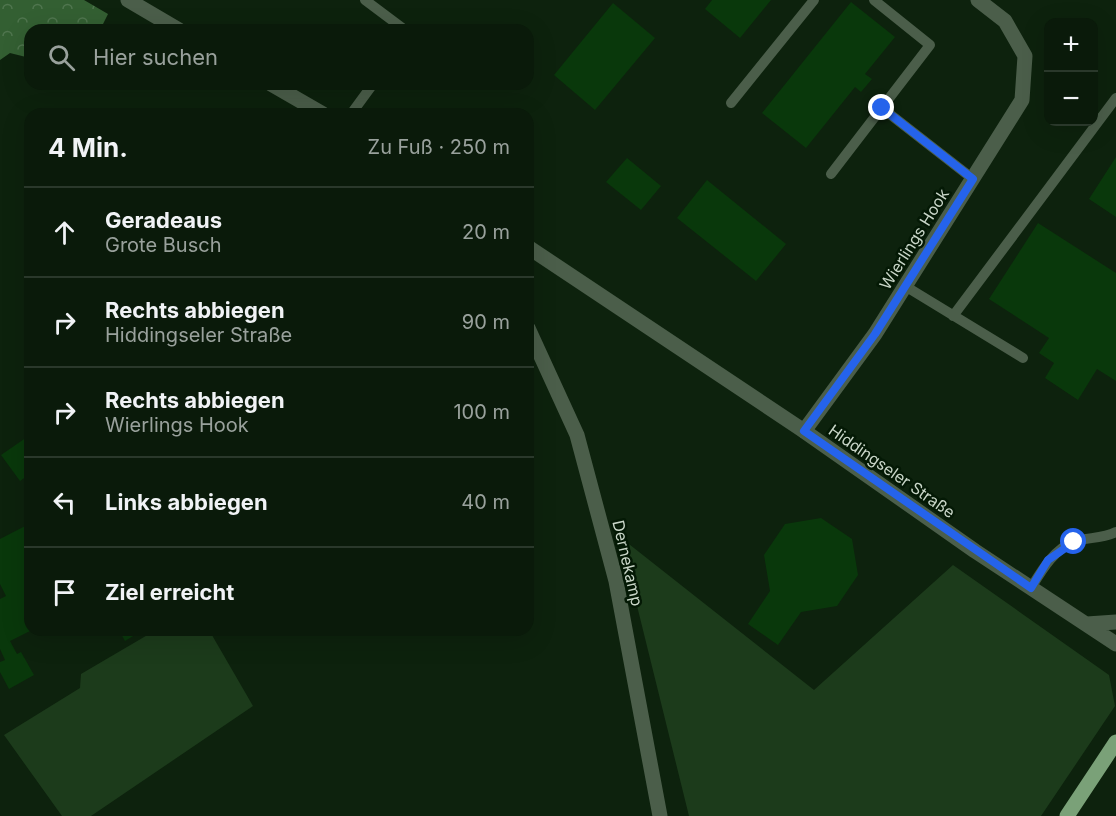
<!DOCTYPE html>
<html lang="de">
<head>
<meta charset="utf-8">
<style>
	:root { --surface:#0a1a0a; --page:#132313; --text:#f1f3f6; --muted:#99a19c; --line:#2a382b }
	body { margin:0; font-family:Inter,sans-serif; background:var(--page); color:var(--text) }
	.controls { position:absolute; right:18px; top:18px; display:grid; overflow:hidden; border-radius:12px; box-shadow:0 6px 24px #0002 }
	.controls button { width:54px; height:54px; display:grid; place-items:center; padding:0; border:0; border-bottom:2px solid var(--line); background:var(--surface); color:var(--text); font:30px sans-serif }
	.stop { position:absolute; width:18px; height:18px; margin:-14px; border:4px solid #2563eb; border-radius:50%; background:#fff }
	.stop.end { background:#2563eb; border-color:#fff; box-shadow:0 2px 6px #0008 }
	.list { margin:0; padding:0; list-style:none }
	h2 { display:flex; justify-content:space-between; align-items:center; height:78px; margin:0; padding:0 24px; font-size:26px }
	h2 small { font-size:20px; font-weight:400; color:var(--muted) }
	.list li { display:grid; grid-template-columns:39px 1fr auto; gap:18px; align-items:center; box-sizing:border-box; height:90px; padding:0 24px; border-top:2px solid var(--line) }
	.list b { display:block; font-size:22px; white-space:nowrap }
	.list p { margin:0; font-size:20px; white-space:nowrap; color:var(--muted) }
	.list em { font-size:20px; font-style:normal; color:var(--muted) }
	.icon { flex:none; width:33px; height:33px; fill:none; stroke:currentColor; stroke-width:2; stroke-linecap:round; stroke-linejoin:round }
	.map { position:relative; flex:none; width:1116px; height:816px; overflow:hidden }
	.search { position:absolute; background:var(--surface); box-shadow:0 6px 24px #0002; left:24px; top:24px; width:510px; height:66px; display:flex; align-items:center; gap:15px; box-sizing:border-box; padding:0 21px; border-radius:18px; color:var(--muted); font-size:22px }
	.panel { position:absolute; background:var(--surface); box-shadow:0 6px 24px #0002; left:24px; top:108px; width:510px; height:528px; border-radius:18px }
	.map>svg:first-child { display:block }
</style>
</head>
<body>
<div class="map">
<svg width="1116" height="816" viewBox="0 0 1116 816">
	<defs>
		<pattern id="forest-crowns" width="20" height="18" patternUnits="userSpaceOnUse" patternTransform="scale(1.5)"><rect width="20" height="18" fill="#335f32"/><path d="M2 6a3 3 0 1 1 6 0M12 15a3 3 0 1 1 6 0" fill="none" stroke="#4f754e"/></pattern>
	</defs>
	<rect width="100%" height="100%" fill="#0d220d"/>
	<path fill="#1c3b1b" d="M620,537L814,690L953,565L1109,675L1115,706L1041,816H689Z
		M156,630H209L253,706L91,816H62L4,735L80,688L81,674Z"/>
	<path fill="url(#forest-crowns)" d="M0,0H84L108,14L100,30H30V58L10,53L0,60Z"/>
	<path fill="#09380b" d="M712,0H771L740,38L705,9Z
		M851,2L895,37L865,74L872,79L861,92L855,87L806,148L762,113Z
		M613,3L655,38L595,110L554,75Z
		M1116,157V217L1089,199Z
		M627,158L661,186L641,210L606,182Z
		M707,180L786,244L756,281L677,218Z
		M1038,223L1116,273V381L1097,369L1078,400L1045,378L1054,363L1039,353L1049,338L989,299Z
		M30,435V474L20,481L1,455Z
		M821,518L852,539L858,575L837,606L801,612L778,645L748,624L770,591L764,555L785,524Z
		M29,524L30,631L10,641L17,654L21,652L34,675L9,689L0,672V662L5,660L0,649V599L6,596L0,584V539Z
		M119,630H143L125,641Z"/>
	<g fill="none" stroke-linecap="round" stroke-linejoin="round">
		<path stroke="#4b5e4a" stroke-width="10" d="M365,0L405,30
			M731,103L814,0
			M882,108L973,179
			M351,114L373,84
			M831,174L930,45L874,0
			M905,286L1023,358
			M953,316L1116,98
			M1031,588C1042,570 1054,549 1075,541C1089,537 1103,539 1116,532"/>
		<path stroke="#4b5e4a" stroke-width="15" d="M528,328L577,435L616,581L660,816
			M804,431L875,334L1022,100L1025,56L1005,21L978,0"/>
		<path stroke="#4b5e4a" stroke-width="15" d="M128,0L179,30
			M271,84L323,114
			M528,247L804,431L975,551L1116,644
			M1087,624L1116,622"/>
		<path stroke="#7aa178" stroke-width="15" d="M1067,816L1116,742"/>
	</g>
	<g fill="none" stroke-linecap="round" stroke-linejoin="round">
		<path stroke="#2563eb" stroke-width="8" d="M882,108L973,179L875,334L804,431L1031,588L1048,560L1074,542"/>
	</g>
	<g text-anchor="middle" stroke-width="5" stroke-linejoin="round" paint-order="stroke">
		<g font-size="16" fill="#c9d6c8" stroke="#041905">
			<text transform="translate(914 239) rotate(-58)" y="6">Wierlings Hook</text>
			<text transform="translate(892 471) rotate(35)" y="6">Hiddingseler Straße</text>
			<text transform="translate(628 563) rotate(77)" y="6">Dernekamp</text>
		</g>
	</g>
</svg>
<div class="controls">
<button>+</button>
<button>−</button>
</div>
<div class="stop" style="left:1074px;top:542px"></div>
<div class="stop end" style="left:882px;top:108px"></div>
<div class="search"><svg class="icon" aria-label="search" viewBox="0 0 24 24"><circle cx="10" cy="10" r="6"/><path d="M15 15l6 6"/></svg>Hier suchen</div>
<section class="panel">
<h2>4 Min.<small>Zu Fuß · 250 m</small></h2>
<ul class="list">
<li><svg class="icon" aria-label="ahead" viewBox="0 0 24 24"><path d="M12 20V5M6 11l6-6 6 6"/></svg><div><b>Geradeaus</b><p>Grote Busch</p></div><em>20 m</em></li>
<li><svg class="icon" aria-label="right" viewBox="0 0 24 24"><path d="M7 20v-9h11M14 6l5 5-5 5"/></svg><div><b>Rechts abbiegen</b><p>Hiddingseler Straße</p></div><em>90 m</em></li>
<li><svg class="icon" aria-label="right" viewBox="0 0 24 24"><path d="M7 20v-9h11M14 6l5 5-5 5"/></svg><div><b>Rechts abbiegen</b><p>Wierlings Hook</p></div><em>100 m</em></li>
<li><svg class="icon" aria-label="left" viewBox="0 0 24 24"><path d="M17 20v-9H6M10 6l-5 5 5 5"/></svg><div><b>Links abbiegen</b></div><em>40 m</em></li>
<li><svg class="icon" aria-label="arrive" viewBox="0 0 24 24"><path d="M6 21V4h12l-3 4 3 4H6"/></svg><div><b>Ziel erreicht</b></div></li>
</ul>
</section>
</div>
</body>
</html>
